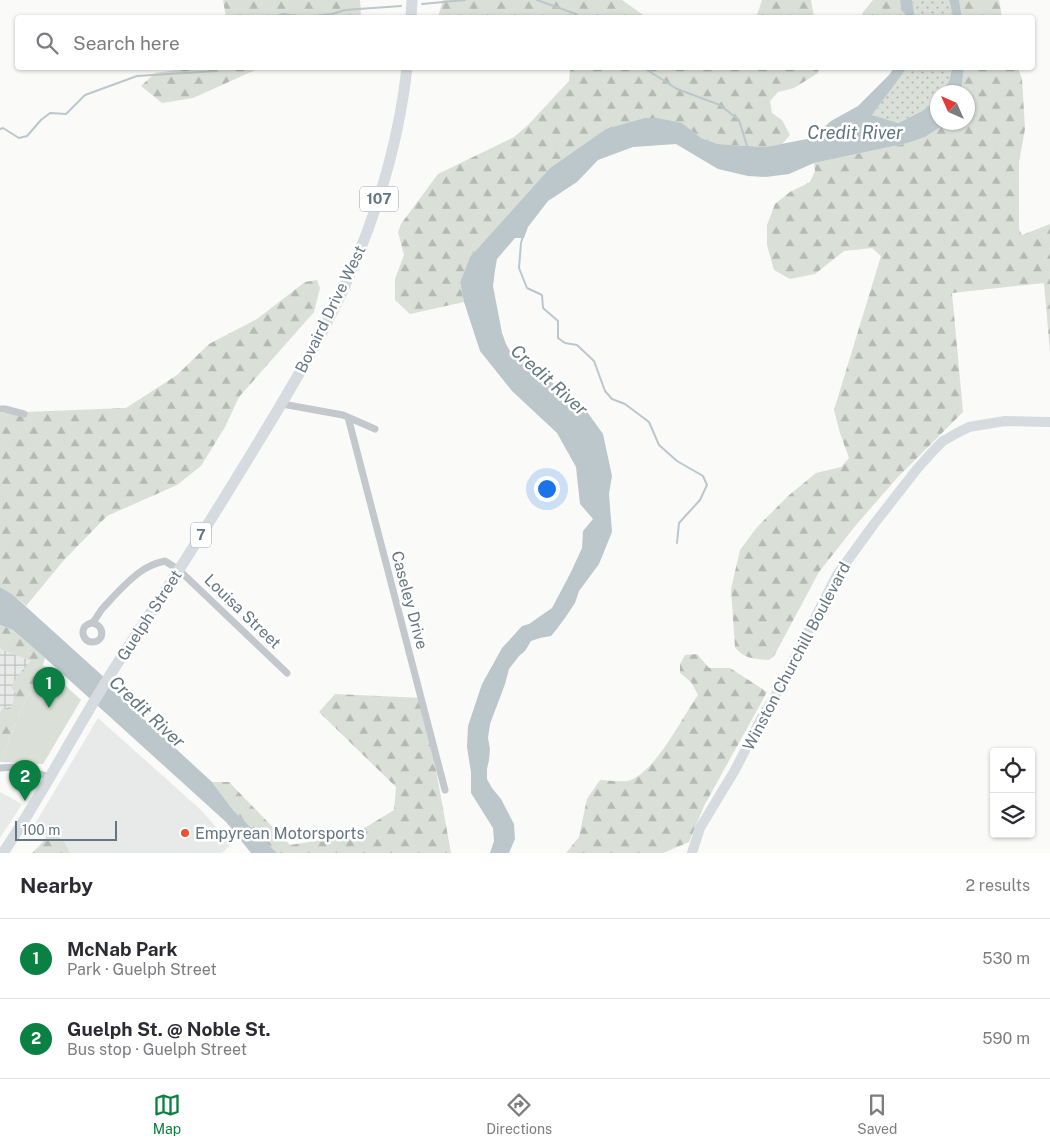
<!DOCTYPE html>
<html lang="en">
<head>
<meta charset="utf-8">
<style>
	:root { --surface:#fff; --page:#f2f2f3; --text:#2b2b33; --muted:#7c7c81; --line:#e1e1e2; --accent:#0b8043 }
	body { margin:0; font-family:"Public Sans",sans-serif; background:var(--page); color:var(--text) }
	.controls { position:absolute; right:15px; bottom:15px; display:grid; overflow:hidden; border-radius:5px; box-shadow:0 1px 4px #0004 }
	.controls button { width:45px; height:45px; display:grid; place-items:center; padding:0; border:0; border-bottom:1px solid var(--line); background:var(--surface); color:var(--text); font:25px sans-serif }
	.compass { position:absolute; left:930px; top:85px; width:45px; height:45px; border-radius:50%; background:var(--surface); box-shadow:0 1px 4px #0004; rotate:315deg }
	.scale { position:absolute; left:15px; bottom:12px; width:102px; box-sizing:border-box; padding-left:5px; border:2px solid #657683; border-top:0; font-size:14px; line-height:18px; white-space:nowrap; color:#657683; -webkit-text-stroke:4px #fff; paint-order:stroke }
	.you { position:absolute; left:546px; top:488px; width:18px; height:18px; margin:-12px; border:4px solid #fff; border-radius:50%; background:#1a73e8; box-shadow:0 0 0 8px #1a73e833 }
	.badge { display:grid; place-items:center; width:32px; height:32px; border-radius:50%; background:var(--accent); color:#fff; font-size:16px; font-weight:700 }
	.pin { position:absolute; translate:-50% -41px; filter:drop-shadow(0 1px 2px #0008) }
	.pin::after { content:''; position:absolute; top:26px; width:18px; height:15px; background:inherit; clip-path:polygon(0 0,100% 0,50% 100%) }
	.list { margin:0; padding:0; list-style:none }
	h2 { display:flex; justify-content:space-between; align-items:center; height:65px; margin:0; padding:0 20px; font-size:21px }
	h2 small { font-size:16px; font-weight:400; color:var(--muted) }
	.list li { display:grid; grid-template-columns:32px 1fr auto; gap:15px; align-items:center; box-sizing:border-box; height:80px; padding:0 20px; border-top:1px solid var(--line) }
	.list b { display:block; font-size:19px; white-space:nowrap }
	.list p { margin:0; font-size:16px; white-space:nowrap; color:var(--muted) }
	.list em { font-size:16px; font-style:normal; color:var(--muted) }
	.icon { flex:none; width:28px; height:28px; fill:none; stroke:currentColor; stroke-width:2; stroke-linecap:round; stroke-linejoin:round }
	.map { position:relative; flex:none; width:1050px; height:853px; overflow:hidden }
	.search { position:absolute; background:var(--surface); box-shadow:0 1px 4px #0004; left:15px; right:15px; top:15px; height:55px; display:flex; align-items:center; gap:12px; box-sizing:border-box; padding:0 18px; border-radius:5px; color:var(--muted); font-size:19px }
	.sheet { height:225px; background:var(--surface) }
	nav { display:flex; justify-content:space-around; align-items:center; box-sizing:border-box; height:70px; border-top:1px solid var(--line); background:var(--surface); font-size:14px; color:var(--muted) }
	nav a { display:grid; justify-items:center; gap:2px }
	nav .on { color:var(--accent) }
	.map>svg:first-child { display:block }
</style>
</head>
<body>
<div class="map">
<svg width="1050" height="853" viewBox="0 0 1050 853">
	<defs>
		<pattern id="industrial-grid" width="8" height="8" patternUnits="userSpaceOnUse" patternTransform="scale(1.25)"><rect width="8" height="8" fill="#e8e9e9"/><path d="M0 4h8M4 0v8" fill="none" stroke="#c0c1c2"/></pattern>
		<pattern id="grass-dots" width="8" height="8" patternUnits="userSpaceOnUse" patternTransform="scale(1.25)"><rect width="8" height="8" fill="#dadfd7"/><path d="M2 2h.1M6 6h.1" fill="none" stroke="#b4b9b4" stroke-width="1.8" stroke-linecap="round"/></pattern>
		<pattern id="forest-firs" width="22" height="20" patternUnits="userSpaceOnUse" patternTransform="scale(1.25)"><rect width="22" height="20" fill="#dadfd7"/><path d="M5 1l3.5 6h-7zM16 11l3.5 6h-7z" fill="#b4b9b4"/></pattern>
	</defs>
	<rect width="100%" height="100%" fill="#fafaf8"/>
	<path fill="#e8e9e9" d="M98,718L201,810L231,844L222,853H63L35,824Z
		M0,792L22,804L0,838Z"/>
	<path fill="url(#industrial-grid)" d="M0,649L31,661L11,707L2,709L0,712Z"/>
	<path fill="url(#grass-dots)" d="M912,0H949L953,17H915Z
		M907,68H952L949,81L942,92H938L937,100L922,111L898,123L872,115Z"/>
	<path fill="url(#forest-firs)" d="M223,0H360L361,17H226Z
		M443,0H622L646,17H438Z
		M762,0H811L814,17H755L757,15Z
		M873,0H900L901,9L908,17L861,18L863,12Z
		M959,0H999L1002,17H962Z
		M191,68H260L193,98L162,103L141,86L155,73Z
		M569,68H819L818,73L794,88L778,92L770,101L772,113L782,120L790,135L782,144L766,147L718,144L701,138L682,123L549,169L470,257L460,282L464,302L410,314L395,300V279L404,255L398,232L401,224L438,174L514,137L527,126L569,81L570,69Z
		M964,68H1018L1022,79L1025,129L1019,162V229L1022,235L1050,224V353L1044,283L952,293L963,412L897,478L856,525L819,572L774,656L769,660C756,659 743,659 735,647L731,589L740,550L758,526L788,496L816,473L841,467L849,458L840,433L834,410L881,256L872,248L844,251L815,274L790,279L774,270L767,245V225L775,204L790,192L810,182L815,171L814,163L908,143L925,137L947,123L968,122V92H961Z
		M317,280L320,288L314,312L239,397L225,427L201,466L177,485L107,516L64,560L26,606L12,594L0,587V413L126,408L177,375L209,344L257,319L305,282Z
		M0,625L13,630L45,658L43,665L18,716L1,762H0V712L2,709L11,707L16,694L11,687L18,675L31,661L0,649Z
		M697,654L709,668H730L767,692L704,806L689,842L663,853H566L579,837L587,799L600,780C608,780 625,783 631,780C658,768 681,719 698,695L691,682L680,673V664L685,655Z
		M335,694L423,698L451,853H277L233,810L212,782H229L290,845L353,835L394,810L396,787L319,712Z
		M53,832L65,843L70,853H32L41,844L49,833Z"/>
	<path fill="#dadfd7" d="M43,665L81,700L43,764L1,762L18,716Z"/>
	<path fill="#bbc7cb" d="M900,0H912L915,17H908L901,10Z
		M949,0H959L962,17H953Z
		M894,68H907L872,115L898,123L922,111L937,100L938,122L947,123L925,137L908,143L814,163L789,174L766,177L748,176L718,169L676,144L633,147L598,160L577,182L548,201L528,227L524,238H515L497,259L495,270L493,286L502,333L506,344L510,351L548,379L588,413L603,434L612,476L609,494L612,532L599,564L579,591L575,603L565,618L556,630L551,636L540,638L531,641L525,651L519,656L509,669L505,684L490,724L488,738L490,749L489,760L487,769V779L492,788L501,799L514,824L515,839L509,853H490L494,841L493,828L471,793V772L467,747L468,726L482,684L502,648L522,626L529,624L552,608L571,572L582,548L583,531L593,519L580,504L576,467L557,433L512,391L480,351L464,302L460,282L470,257L549,169L606,129L645,118H657L682,123L701,138L718,144L766,147L812,138L831,121L858,106L889,75Z
		M952,68H964L961,92H942L949,81Z
		M0,587L12,594L106,679L123,700L212,782L233,810L277,853H251L226,822L45,658L13,630L0,625Z"/>
	<g fill="none" stroke-linecap="round" stroke-linejoin="round">
		<path stroke="#bbc7cb" stroke-width="2" d="M537,0L576,14L581,18
			M422,4L465,0
			M271,18L283,14L304,17L332,14L345,10L401,6
			M644,68L677,89L720,105L739,120L747,146
			M0,129L3,128L19,138L27,136L41,120L50,113L66,114L85,95L137,76L217,71V68
			M523,236L521,243L519,268L527,288L542,295L543,308L558,321V338L565,343L577,345L594,361L605,391L612,399L625,404L649,422L659,445L677,461L703,476L707,485L700,500L679,523L677,543"/>
		<path stroke="#c3c8cc" stroke-width="7" d="M282,404L343,415L375,429
			M0,409H5L24,414
			M348,417L445,790
			M92,623C105,625 105,642 92,642C85,642 81,634 84,628C86,624 90,624 93,622C96,619 99,613 102,609C114,596 126,582 140,572C148,566 156,563 165,561L179,570L287,673
			M0,768L16,767L50,777"/>
		<path stroke="#d6dbdf" stroke-width="10" d="M692,853L700,828L735,770L762,717L777,693L837,575L874,524L917,469L934,450L943,441L957,433L969,427L1005,421L1050,422"/>
		<path stroke="#d6dbdf" stroke-width="11" d="M411,18L412,0
			M3,853C45,791 78,724 119,661C139,630 160,600 180,568C206,528 231,487 256,446C290,390 324,334 350,274C379,208 399,139 407,68"/>
	</g>
	<circle fill="#e4572e" stroke="#fff" stroke-width="2" cx="185" cy="833" r="5"/>
	<g text-anchor="middle" stroke-width="5" stroke-linejoin="round" paint-order="stroke">
		<g fill="#fff" stroke="#939fa8" stroke-width="1">
			<rect x="360" y="186.5" width="38" height="25" rx="4"/>
			<rect x="191" y="522.5" width="20" height="25" rx="4"/>
		</g>
		<g font-size="15" font-weight="bold" fill="#657683">
			<text x="379" y="204">107</text>
			<text x="201" y="540">7</text>
		</g>
		<g font-size="16" fill="#657683" stroke="#fff">
			<text transform="translate(330 309) rotate(-64)" y="6">Bovaird Drive West</text>
			<text transform="translate(410 600) rotate(75)" y="6">Caseley Drive</text>
			<text transform="translate(243 611) rotate(44)" y="6">Louisa Street</text>
			<text transform="translate(149 615) rotate(-57)" y="6">Guelph Street</text>
			<text transform="translate(796 656) rotate(-62)" y="6">Winston Churchill Boulevard</text>
		</g>
		<g font-size="16" fill="#657683" stroke="#fff" text-anchor="start">
			<text x="195" y="839">Empyrean Motorsports</text>
		</g>
		<g font-size="18" font-style="italic" fill="#60757c" stroke="#fff">
			<text x="855" y="139">Credit River</text>
			<text transform="translate(549 380) rotate(42)" y="6">Credit River</text>
			<text transform="translate(147 712) rotate(43)" y="6">Credit River</text>
		</g>
	</g>
</svg>
<div class="controls">
<button><svg class="icon" aria-label="locate" viewBox="0 0 24 24"><circle cx="12" cy="12" r="6"/><path d="M12 2v4M12 18v4M2 12h4M18 12h4"/></svg></button>
<button><svg class="icon" aria-label="layers" viewBox="0 0 24 24"><path d="M12 4l9 5-9 5-9-5zM3 14l9 5 9-5"/></svg></button>
</div>
<svg class="compass" viewBox="-18 -18 36 36"><path d="M0-13l5 13h-10z" fill="#e53935"/><path d="M0 13l5-13h-10z" fill="#7c7c81"/></svg>
<div class="scale">100 m</div>
<div class="you"></div>
<div class="pin badge" style="left:49px;top:708px">1</div>
<div class="pin badge" style="left:25px;top:801px">2</div>
<div class="search"><svg class="icon" aria-label="search" viewBox="0 0 24 24"><circle cx="10" cy="10" r="6"/><path d="M15 15l6 6"/></svg>Search here</div>
</div>
<section class="sheet">
<h2>Nearby<small>2 results</small></h2>
<ul class="list">
<li><span class="badge">1</span><div><b>McNab Park</b><p>Park · Guelph Street</p></div><em>530 m</em></li>
<li><span class="badge">2</span><div><b>Guelph St. @ Noble St.</b><p>Bus stop · Guelph Street</p></div><em>590 m</em></li>
</ul>
</section>
<nav>
<a class="on"><svg class="icon" aria-label="map" viewBox="0 0 24 24"><path d="M3 6l6-2 6 2 6-2v14l-6 2-6-2-6 2zM9 4v14M15 6v14"/></svg>Map</a>
<a><svg class="icon" aria-label="directions" viewBox="0 0 24 24"><path d="M12 3l9 9-9 9-9-9zM9 14v-3h6M13 9l2 2-2 2"/></svg>Directions</a>
<a><svg class="icon" aria-label="saved" viewBox="0 0 24 24"><path d="M7 4h10v16l-5-4-5 4z"/></svg>Saved</a>
</nav>
</body>
</html>
